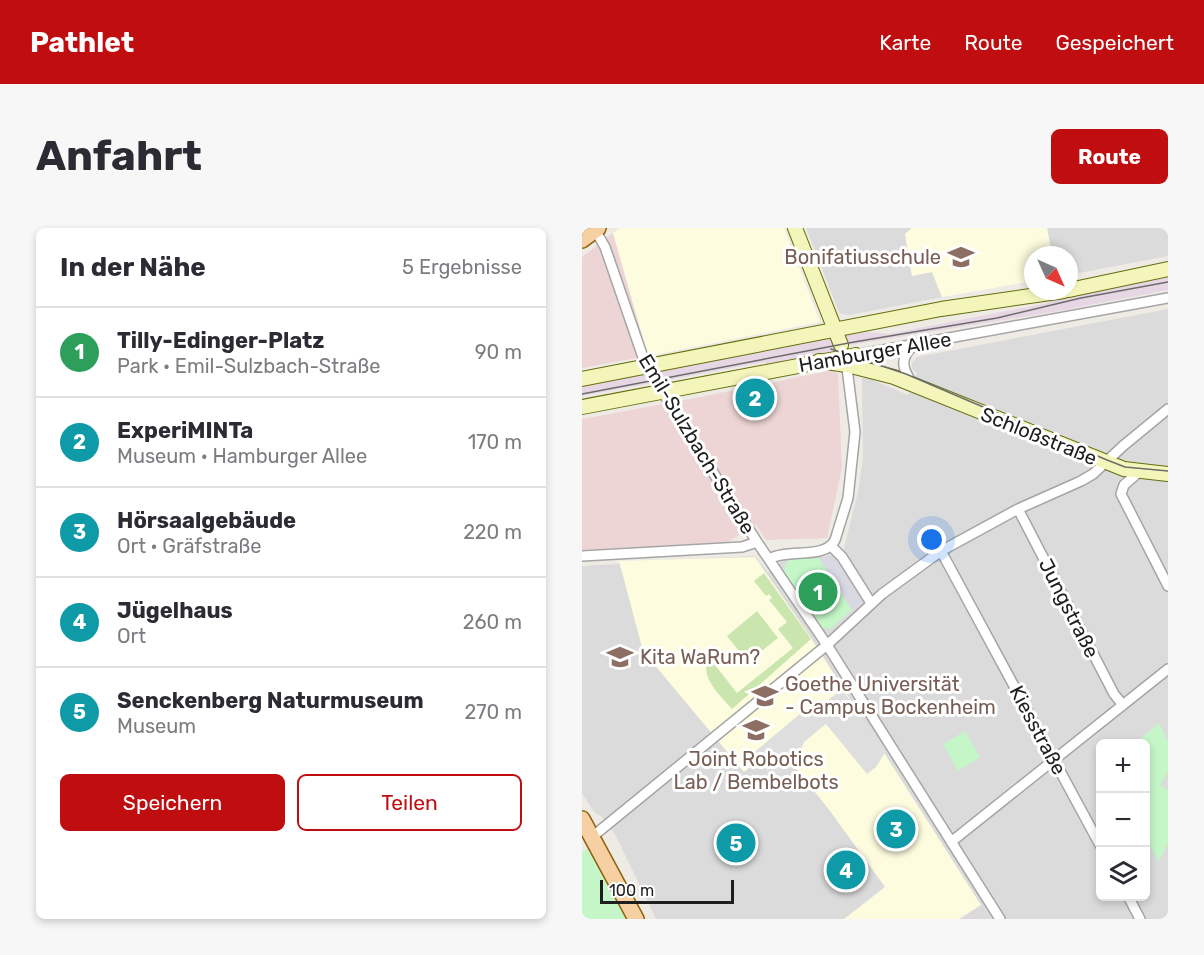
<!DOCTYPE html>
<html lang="de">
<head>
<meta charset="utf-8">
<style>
	:root { --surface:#fff; --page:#f7f7f7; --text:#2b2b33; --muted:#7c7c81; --line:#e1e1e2; --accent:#bf0d10 }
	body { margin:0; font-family:Rubik,sans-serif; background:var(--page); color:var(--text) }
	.controls { position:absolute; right:18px; bottom:18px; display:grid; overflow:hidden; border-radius:9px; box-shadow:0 3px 9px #0003 }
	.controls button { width:54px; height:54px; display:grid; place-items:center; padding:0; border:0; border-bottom:2px solid var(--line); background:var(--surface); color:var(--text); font:30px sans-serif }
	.compass { position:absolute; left:442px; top:18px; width:54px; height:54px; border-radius:50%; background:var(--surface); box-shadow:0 3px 9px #0003; rotate:135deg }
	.scale { position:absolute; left:18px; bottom:15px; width:134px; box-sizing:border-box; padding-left:6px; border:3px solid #1e1e1e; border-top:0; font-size:16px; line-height:21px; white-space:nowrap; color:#1e1e1e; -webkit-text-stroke:4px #fff; paint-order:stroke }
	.you { position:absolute; left:350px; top:312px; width:21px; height:21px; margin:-15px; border:4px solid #fff; border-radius:50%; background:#1a73e8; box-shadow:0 0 0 9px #1a73e833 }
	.badge { display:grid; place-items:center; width:39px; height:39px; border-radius:50%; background:var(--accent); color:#fff; font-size:20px; font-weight:700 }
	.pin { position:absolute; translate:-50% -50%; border:3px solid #fff; box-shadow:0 2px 6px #0006 }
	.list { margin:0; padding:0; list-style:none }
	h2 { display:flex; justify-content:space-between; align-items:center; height:78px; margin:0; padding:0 24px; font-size:26px }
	h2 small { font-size:20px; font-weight:400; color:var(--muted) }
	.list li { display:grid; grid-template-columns:39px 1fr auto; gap:18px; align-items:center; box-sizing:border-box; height:90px; padding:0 24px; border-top:2px solid var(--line) }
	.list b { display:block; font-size:22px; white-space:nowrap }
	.list p { margin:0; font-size:20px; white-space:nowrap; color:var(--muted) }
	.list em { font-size:20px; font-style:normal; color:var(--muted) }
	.actions { display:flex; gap:12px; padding:18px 24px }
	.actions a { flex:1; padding:14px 0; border:2px solid var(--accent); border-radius:9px; text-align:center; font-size:21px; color:var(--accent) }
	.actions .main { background:var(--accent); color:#fff }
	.icon { flex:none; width:33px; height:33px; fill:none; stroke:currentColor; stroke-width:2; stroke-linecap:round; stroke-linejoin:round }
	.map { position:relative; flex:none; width:586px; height:691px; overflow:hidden; border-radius:9px }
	header { display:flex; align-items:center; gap:36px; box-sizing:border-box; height:84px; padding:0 30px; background:var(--accent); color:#fff }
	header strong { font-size:28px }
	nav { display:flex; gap:33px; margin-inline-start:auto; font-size:21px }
	.intro { display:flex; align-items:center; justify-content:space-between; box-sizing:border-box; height:144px; padding:0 36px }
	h1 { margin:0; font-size:42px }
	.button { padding:15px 27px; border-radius:9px; background:var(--accent); color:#fff; font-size:21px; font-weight:700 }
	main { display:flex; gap:36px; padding:0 36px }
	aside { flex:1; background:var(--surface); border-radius:9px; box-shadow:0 3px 9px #0003 }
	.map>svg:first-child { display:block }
</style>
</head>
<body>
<header>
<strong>Pathlet</strong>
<nav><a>Karte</a><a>Route</a><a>Gespeichert</a></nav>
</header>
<div class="intro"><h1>Anfahrt</h1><a class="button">Route</a></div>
<main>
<aside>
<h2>In der Nähe<small>5 Ergebnisse</small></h2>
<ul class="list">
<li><span class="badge" style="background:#2e9e5b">1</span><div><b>Tilly-Edinger-Platz</b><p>Park · Emil-Sulzbach-Straße</p></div><em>90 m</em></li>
<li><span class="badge" style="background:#0f9aa8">2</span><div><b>ExperiMINTa</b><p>Museum · Hamburger Allee</p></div><em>170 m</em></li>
<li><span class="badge" style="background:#0f9aa8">3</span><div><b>Hörsaalgebäude</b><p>Ort · Gräfstraße</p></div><em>220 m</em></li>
<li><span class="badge" style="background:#0f9aa8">4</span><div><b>Jügelhaus</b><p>Ort</p></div><em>260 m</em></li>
<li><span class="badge" style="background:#0f9aa8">5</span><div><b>Senckenberg Naturmuseum</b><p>Museum</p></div><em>270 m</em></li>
</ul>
<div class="actions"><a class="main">Speichern</a><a>Teilen</a></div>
</aside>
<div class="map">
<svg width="586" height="691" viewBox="0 0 586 691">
	<rect width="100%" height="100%" fill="#eeebe4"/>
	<path fill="#dcdbdb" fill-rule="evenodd" d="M224,0H330L323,6L330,47L350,44L360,69L268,87L260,86L257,84Z
		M465,0H586V28L487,47V27H470Z
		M586,81V691H74L33,606L20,589L12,584L0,565V338L54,335L58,333L173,328L186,344L207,328L238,329L261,324L276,264L281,230L280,150H286L326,167L335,145L330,141V135L335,129ZM518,516H564V668H518Z"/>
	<path fill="#eed5d5" d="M31,5L66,128L0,140V29Z
		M251,142L256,146L260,240L245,310L184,312L174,297L146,314L0,322V191L108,171Z"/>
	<path fill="#e7d7e4" d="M586,49V62L471,84L255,119L249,125L188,138L182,134L0,168V157L70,145L229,111L287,104L306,106L466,75L477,69Z"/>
	<path fill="#fdfcdf" d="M38,0H202L238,94L66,128L31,5Z
		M330,0H465L470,27H451V53L360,69L350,44L330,48L323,6Z
		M173,329L229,410L399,677L377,691H262L303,659L248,583L196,518L162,544L61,423L37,333Z"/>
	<path fill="#cae5ad" d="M182,345L229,411L150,481C138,467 118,450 126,431L129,432L155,465L211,420L196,401L205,394L187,372L190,370L187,366L184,368L172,353Z
		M175,383L196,410L166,434L145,408Z"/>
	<path fill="#c4f6c7" d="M237,330L270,382L248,401L238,399L202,345L204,335L209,331Z
		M577,495L586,514V544L578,557L586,562V616L576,633L564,610V516L554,515Z
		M383,503L398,529L376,543L361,516Z
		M6,621H8L49,691H0V624Z"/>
	<path fill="#dedede" d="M260,461L304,523L294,539L285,546L244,496L222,514L215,533L191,551L169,527L219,485L224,490Z"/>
	<path fill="#d9d9e4" d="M255,324L286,370L270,382L237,330L252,327Z"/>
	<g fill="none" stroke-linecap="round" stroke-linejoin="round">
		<g stroke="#a5a5a5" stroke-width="12">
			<path id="street" d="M13,2L23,19L64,138L175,314L245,417L418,691
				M274,127L586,70
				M330,155C319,139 318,129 333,116
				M558,243L542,257L539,266L586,358
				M436,281L532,466L541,477
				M250,319L260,329L289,375
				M359,323L518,617
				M0,328L160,319L175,314
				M187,331C206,320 243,332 253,312L266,270L273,204L264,132
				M10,609L245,417L300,366L359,323L436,281L499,253L511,246L541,218L586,181
				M369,614L586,441
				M546,668L558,691"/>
		</g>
		<g stroke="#656e0c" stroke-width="16">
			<path id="secondary" d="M213,0L259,117
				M487,62L586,41
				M237,133L265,137L312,149L542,241L586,246
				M0,151L359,81L482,63
				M0,179L274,127"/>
		</g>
		<g stroke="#8e6009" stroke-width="18">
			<path id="primary" d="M0,12L16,0
				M0,591L54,691"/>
		</g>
		<use href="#street" stroke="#fff" stroke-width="9"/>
		<use href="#secondary" stroke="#f3f5bb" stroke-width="14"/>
		<use href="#primary" stroke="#f6d0a2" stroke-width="15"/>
		<path stroke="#6c6c6c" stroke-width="1.5" d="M249,121L324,146L525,232L543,239L586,243
			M0,166L272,114L415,90L499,70L586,54"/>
	</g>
	<defs>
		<g id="school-bare" transform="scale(2.07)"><path d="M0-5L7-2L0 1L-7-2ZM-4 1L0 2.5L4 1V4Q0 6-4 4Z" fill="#8d6e63" stroke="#fff" stroke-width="2.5" paint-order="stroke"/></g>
		<g id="university-bare" transform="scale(2.07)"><path d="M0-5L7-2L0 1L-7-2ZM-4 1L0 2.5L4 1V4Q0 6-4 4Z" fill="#8d6e63" stroke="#fff" stroke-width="2.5" paint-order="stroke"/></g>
	</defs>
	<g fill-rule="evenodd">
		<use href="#school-bare" x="379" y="29"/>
		<use href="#school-bare" x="38" y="429"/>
		<use href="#university-bare" x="183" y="468"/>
		<use href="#university-bare" x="174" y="502"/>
	</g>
	<g text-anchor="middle" stroke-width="6" stroke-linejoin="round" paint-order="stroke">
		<g font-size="20" fill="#785e54" stroke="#fff" text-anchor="start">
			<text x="359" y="36" text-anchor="end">Bonifatiusschule</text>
			<text x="58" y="436">Kita WaRum?</text>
			<text x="203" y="463">Goethe Universität<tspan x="203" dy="23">- Campus Bockenheim</tspan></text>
			<text x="174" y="538" text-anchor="middle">Joint Robotics<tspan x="174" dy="23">Lab / Bembelbots</tspan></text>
		</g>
		<g font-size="20" fill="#1e1e1e" stroke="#fff">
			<text transform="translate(293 124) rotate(-10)" y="7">Hamburger Allee</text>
			<text transform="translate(457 208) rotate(22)" y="7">Schloßstraße</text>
			<text transform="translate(115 216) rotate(59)" y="7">Emil-Sulzbach-Straße</text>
			<text transform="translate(487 380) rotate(63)" y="7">Jungstraße</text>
			<text transform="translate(456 502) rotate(62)" y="7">Kiesstraße</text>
		</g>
	</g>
</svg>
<div class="controls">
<button>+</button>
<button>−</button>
<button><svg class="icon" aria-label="layers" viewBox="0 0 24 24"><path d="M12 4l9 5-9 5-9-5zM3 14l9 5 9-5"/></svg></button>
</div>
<svg class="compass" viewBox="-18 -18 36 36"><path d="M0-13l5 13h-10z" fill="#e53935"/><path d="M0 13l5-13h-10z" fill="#7c7c81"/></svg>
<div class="scale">100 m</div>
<div class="you"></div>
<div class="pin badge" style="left:236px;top:364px;background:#2e9e5b">1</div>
<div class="pin badge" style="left:173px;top:170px;background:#0f9aa8">2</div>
<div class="pin badge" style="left:314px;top:601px;background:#0f9aa8">3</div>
<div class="pin badge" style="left:264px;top:642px;background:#0f9aa8">4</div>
<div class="pin badge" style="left:154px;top:615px;background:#0f9aa8">5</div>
</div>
</main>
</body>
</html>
